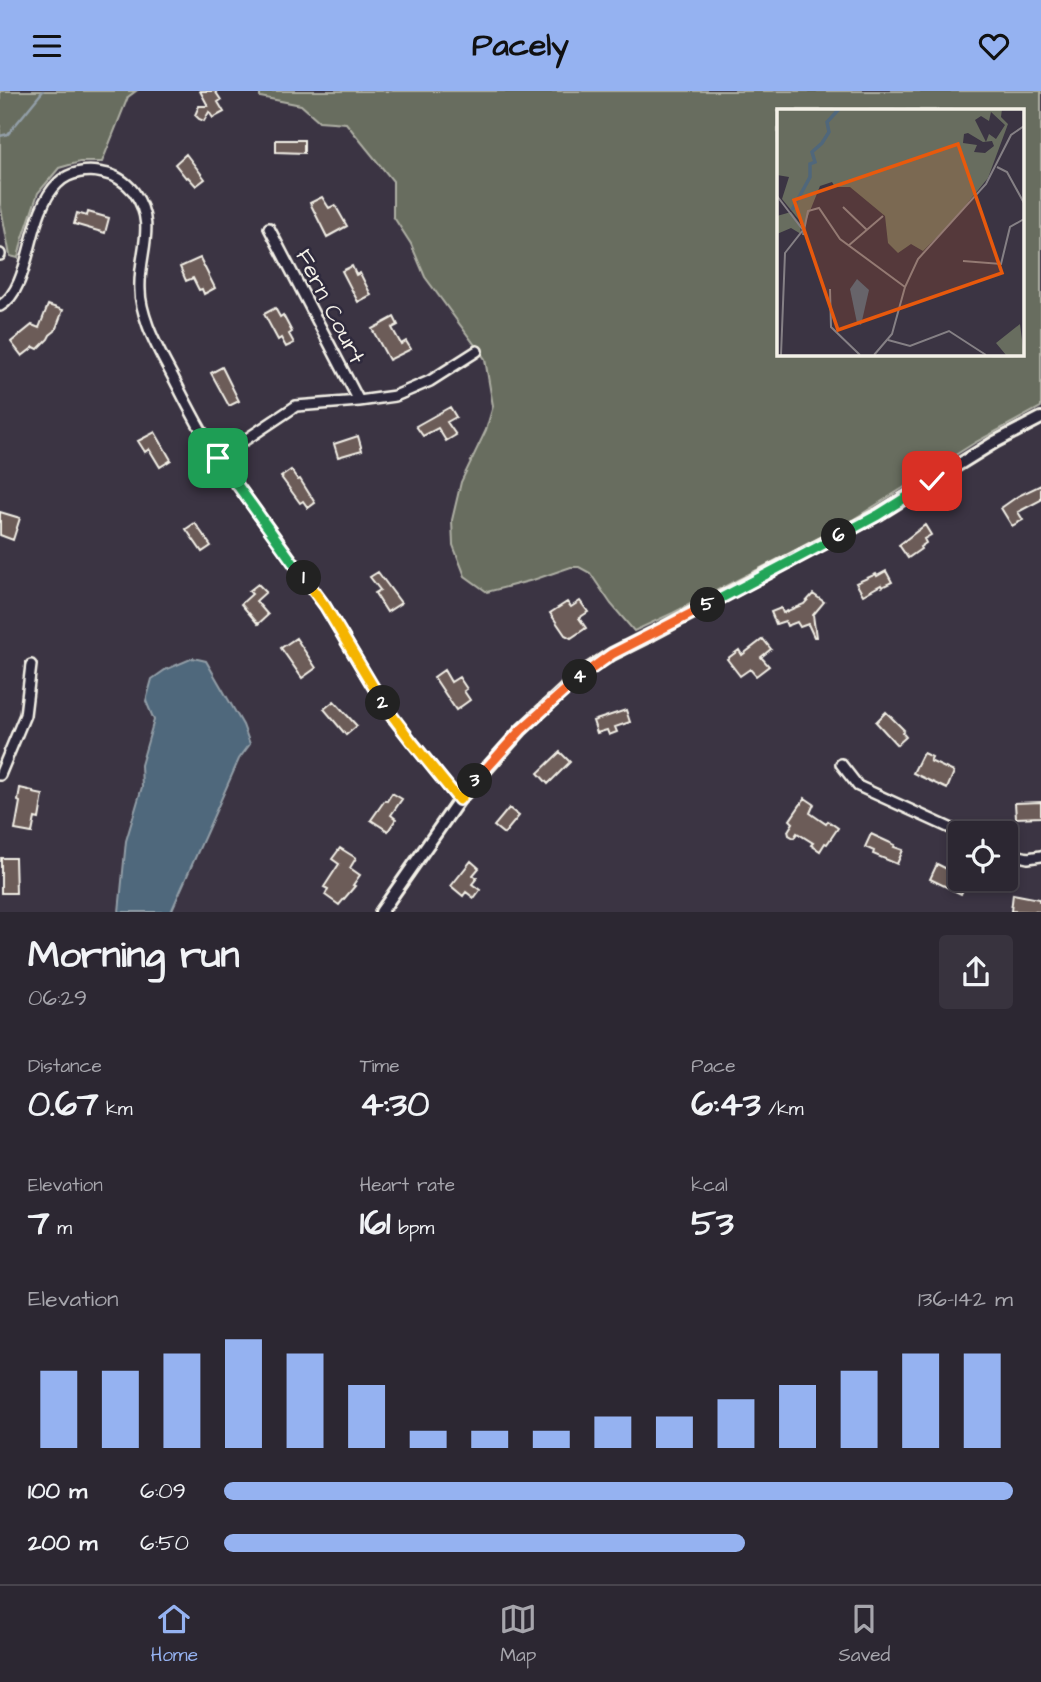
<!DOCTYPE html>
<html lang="en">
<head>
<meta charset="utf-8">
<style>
  body { margin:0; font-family:"Architects Daughter",sans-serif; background:#38333e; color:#f1f3f6; height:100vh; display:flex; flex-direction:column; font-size:26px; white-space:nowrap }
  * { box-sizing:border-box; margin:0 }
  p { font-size:23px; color:#a6a5ac }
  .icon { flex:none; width:38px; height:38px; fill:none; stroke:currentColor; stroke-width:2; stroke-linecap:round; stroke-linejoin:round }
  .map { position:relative; height:821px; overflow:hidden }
  .details { display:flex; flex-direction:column; background:#2c2732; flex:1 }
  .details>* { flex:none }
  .tools { position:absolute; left:948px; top:730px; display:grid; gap:14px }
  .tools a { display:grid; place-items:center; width:70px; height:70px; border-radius:7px; background:#2c2732; box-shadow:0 4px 10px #0003,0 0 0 2px #48444d; font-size:35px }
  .pin { position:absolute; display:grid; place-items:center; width:60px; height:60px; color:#fff; margin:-30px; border-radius:14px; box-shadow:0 4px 10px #0006 }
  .km { position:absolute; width:35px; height:35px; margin:-18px; border-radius:50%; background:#222; color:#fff; font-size:19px; line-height:35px; text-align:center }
  .round { display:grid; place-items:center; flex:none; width:74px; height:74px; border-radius:7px; background:#38333e }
  .summary { display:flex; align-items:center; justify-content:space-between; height:119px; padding:0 28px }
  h1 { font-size:38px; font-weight:700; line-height:52px }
  .stats { display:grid; grid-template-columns:repeat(3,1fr); gap:10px; height:119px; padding:7px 28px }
  .stats div { display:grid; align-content:center }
  .stats b { font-size:35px; font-weight:700 }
  .stats small { font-size:19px; font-weight:400 }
  .stats p { font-size:19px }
  .chart { height:196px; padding:14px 28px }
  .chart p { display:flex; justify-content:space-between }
  .chart svg { width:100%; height:126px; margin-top:7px; stroke:#95b2f1; stroke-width:6 }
  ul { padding:0 28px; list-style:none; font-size:23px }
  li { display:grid; grid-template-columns:112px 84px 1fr; align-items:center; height:52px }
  li i { height:18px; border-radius:9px; background:#95b2f1 }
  header { display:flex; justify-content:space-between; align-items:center; height:91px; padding:0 28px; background:#95b2f1; color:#111; font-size:32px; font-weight:700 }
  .tabs { display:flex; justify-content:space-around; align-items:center; height:98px; border-top:2px solid #48444d; background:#2c2732; font-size:19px; color:#a6a5ac }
  .tabs a { display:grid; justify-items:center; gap:4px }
  .tabs .current { color:#95b2f1 }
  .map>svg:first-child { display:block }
  .green { fill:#686d5f; stroke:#aeafa4; stroke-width:2; fill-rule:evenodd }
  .water { fill:#50677b; stroke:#929ea7; stroke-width:2 }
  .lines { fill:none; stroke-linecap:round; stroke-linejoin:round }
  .stream { stroke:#929ea7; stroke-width:2.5 }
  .building { fill:#6c5b59; stroke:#f4f1e8; stroke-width:2 }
  .minor-casing { stroke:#f4f1e8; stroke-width:14 }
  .tertiary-casing { stroke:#f4f1e8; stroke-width:16 }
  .minor { stroke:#2f2a3d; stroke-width:9 }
  .tertiary { stroke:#2f2a3d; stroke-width:10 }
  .split-1-casing { stroke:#fff; stroke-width:14 }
  .split-2-casing { stroke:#fff; stroke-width:14 }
  .split-3-casing { stroke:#fff; stroke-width:14 }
  .split-4-casing { stroke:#fff; stroke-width:14 }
  .split-5-casing { stroke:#fff; stroke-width:14 }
  .split-6-casing { stroke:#fff; stroke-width:14 }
  .split-7-casing { stroke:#fff; stroke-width:14 }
  .split-1 { stroke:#22a559; stroke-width:9 }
  .split-2 { stroke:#f5b400; stroke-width:9 }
  .split-3 { stroke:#f5b400; stroke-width:9 }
  .split-4 { stroke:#f0652b; stroke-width:9 }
  .split-5 { stroke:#f0652b; stroke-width:9 }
  .split-6 { stroke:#22a559; stroke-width:9 }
  .split-7 { stroke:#22a559; stroke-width:9 }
  .labels { text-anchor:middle; stroke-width:5; stroke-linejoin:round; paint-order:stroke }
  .street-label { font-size:23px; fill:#f4f1e8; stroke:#2f2a3d }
  .inset-river { fill:none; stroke:#50677b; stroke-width:3.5 }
  .inset-road { fill:none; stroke:#858085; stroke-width:2 }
  .view { fill:#e8590c; fill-opacity:0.15; stroke:#e8590c; stroke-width:3.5 }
  .inset-edge { fill:none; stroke:#f4f1e8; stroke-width:3.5 }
</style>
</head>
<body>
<header><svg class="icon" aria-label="menu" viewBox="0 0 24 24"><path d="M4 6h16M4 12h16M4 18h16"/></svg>Pacely<svg class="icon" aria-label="heart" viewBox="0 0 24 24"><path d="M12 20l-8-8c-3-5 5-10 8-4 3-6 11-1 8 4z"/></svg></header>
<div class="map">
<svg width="1041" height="821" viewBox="0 0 1041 821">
  <rect width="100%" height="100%" fill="#3b3443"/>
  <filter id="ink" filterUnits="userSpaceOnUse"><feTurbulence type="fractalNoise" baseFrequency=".0143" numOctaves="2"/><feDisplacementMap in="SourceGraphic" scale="14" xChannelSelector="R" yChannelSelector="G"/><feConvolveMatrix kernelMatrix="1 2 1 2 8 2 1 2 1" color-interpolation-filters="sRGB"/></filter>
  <g filter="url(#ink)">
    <!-- green -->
    <path class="green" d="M0,0h136l-8,6 -26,65h-22l-21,6 -21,25 -16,48 -4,17 -8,-2 -10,-53z
      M260,0h781v316l-65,35 -130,82 -173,89 -39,18 -23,-27 -21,-31 -11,-6h-8l-38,13 -46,12 -22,-16 -12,-31 -1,-25 9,-38 25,-52 7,-24 -8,-47 -60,-82 -14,-33 -18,-28v-35l-47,-58 -27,-2 -18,-16 -41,-8zM778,19h244v243h-244z"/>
    <!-- water -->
    <path class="water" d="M193,567l13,3 37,64 7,19 -11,15 -68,153h-52l7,-71 16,-54 -1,-22 13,-45 -8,-19 6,-22 13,-9z"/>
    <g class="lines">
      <!-- stream -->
      <path class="stream" d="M0,45l8,-2 35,-43"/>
    </g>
    <!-- building -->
    <path class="building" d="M200,0h15l6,9 -3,2 6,10 -11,6 -4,-6 -5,9 -5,-2 -4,-4 4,-9h9z
      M276,49h28v13l-28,-1z
      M186,63l19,25 -9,7 -8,-9 -2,1 -11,-14z
      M322,106l7,11 6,-3 12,21 -20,11 -17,-34z
      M88,121l21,6 -4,15 -31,-9 3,-11 10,3z
      M200,167l15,30 -11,6 -2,-5 -3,1 -6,-12 -7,3 -6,-14z
      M352,175l4,9 4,-2 11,22 -13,7 -16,-31z
      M48,214l15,5 -8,21 -5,4 -2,4 -10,10 -4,-2 -12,9 -11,-14 21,-17 7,3z
      M275,217l5,9 3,-2 9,17 -3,2 5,9 -8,4 -5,-9 -3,2 -14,-26z
      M394,226l4,8 -6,3 9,16 5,-3 5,8 -22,11 -17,-31z
      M222,276l17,34 -10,5 -18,-33z
      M450,316l6,10 -9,5 9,13 -10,6 -8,-13 -15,8 -7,-10z
      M155,341l16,28 -11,7 -11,-18 -4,3 -7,-11z
      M358,345l4,14 -24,7 -4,-13z
      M291,379l7,10 2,-1 15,24 -7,5 -5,-7 -3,2 -19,-26z
      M1041,394v15l-23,12 5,8 -11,6 -11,-18 17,-12z
      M0,421l20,6 -7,22 -13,-5z
      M195,432l16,23 -9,6 -16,-23z
      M925,434l6,10 -7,4 2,4 -6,4 1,2 -13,9 -9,-13z
      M886,480l6,11 -10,5 -1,-2 -18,10 -7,-12 20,-9 1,2z
      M378,481l23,31 -14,9 -12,-19 5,-3 -10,-13z
      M258,493l8,8 -10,9 12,14 -10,9 -17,-20 11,-10 -3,-3z
      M813,503l11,8 -11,13 3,22h-2l-6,-13 -8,3 -3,-5 -10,4 -2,-5 -9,3 -5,-12 10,-4 2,5 21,-9z
      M580,510l8,11 -9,6 7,10 -15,10 -6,-3 -15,-22 17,-11 4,5z
      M296,547l20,30 -14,10 -21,-30z
      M763,548l8,10 -10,8 8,9 -13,10 -6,-7 -10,7 -13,-17 12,-9 3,5z
      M444,579l7,12 8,-5 8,12 -3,2 6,9 -14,10 -22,-33z
      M334,610l23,25 -11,9 -22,-26z
      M626,619l4,12 -15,5 2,5 -8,3 -2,-5 -10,3 -4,-12z
      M886,621l18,18 -2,2 4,5 -9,8 -21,-23z
      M560,661l10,10 -22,22 -10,-11z
      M923,662l9,4 -2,4 24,11 -7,17 -34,-16z
      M20,697l13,3v2l10,2 -4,24 -4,-1 -3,15 -17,-3 5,-28 -2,-1z
      M392,702l10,6 -11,16 5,4 -8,12 -17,-11 14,-20 2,1z
      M805,707l9,6 -4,9 16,11 2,-3 10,7 -11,16 -2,-1 -5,8 -9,-6 2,-2 -16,-10 -3,5 -5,-3 -1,-4 5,-8 -3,-3z
      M1041,711v15l-25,1 -1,-15z
      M509,717l10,8 -15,18 -10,-8z
      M871,743l24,11 -1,2 9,3 -6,14 -24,-10 1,-3 -9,-4z
      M340,757l16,10 -6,10 10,7 -7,10 2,1 -16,19 -14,-10 3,-6 -4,-2 15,-23 -7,-5z
      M1,767h14l1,35h-15z
      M471,770l8,7 -6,7 4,3 -5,6 8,6 -6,8 -8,-6 -3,4 -12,-10z
      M937,773l22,11 -1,2 3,2 6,2 -6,13 -31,-15z
      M1013,803l26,5v2h2v11l-30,-1z"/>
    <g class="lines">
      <defs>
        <path id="minor" d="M269,137l90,173
          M0,163v1
          M0,215c33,-19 26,-93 58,-123 11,-11 30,-14 45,-10 12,2 23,9 31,19 24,34 4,61 6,98 0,12 4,25 8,36 7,19 17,36 26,53 14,27 27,54 44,79l107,148 63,106 71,88
          M218,367l78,-52 63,-5 36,-5 35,-15 47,-30
          M841,673l17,22 103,47
          M0,684l25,-60 6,-50
          M1006,762l22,5 13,-2"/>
        <path id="tertiary" d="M381,821l78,-112 62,-70 44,-41 24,-20 23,-15 40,-20 227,-120 116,-72 46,-24"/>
      </defs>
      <!-- minor casing -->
      <use href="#minor" class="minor-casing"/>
      <!-- tertiary casing -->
      <use href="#tertiary" class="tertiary-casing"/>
      <!-- minor -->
      <use href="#minor" class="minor"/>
      <!-- tertiary -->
      <use href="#tertiary" class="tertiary"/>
    </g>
  </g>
  <g class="lines" filter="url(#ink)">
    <defs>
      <path id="split-1" d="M218,367l86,120"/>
      <path id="split-2" d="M304,487l21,28 58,97"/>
      <path id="split-3" d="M383,612l28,38 48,59 16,-19"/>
      <path id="split-4" d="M475,690l46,-51 59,-53"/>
      <path id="split-5" d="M580,586l32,-23 96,-49"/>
      <path id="split-6" d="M708,514l131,-69"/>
      <path id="split-7" d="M839,445l39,-21 54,-34"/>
    </defs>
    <!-- split-1 casing -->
    <use href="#split-1" class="split-1-casing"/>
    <!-- split-2 casing -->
    <use href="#split-2" class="split-2-casing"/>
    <!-- split-3 casing -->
    <use href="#split-3" class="split-3-casing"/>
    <!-- split-4 casing -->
    <use href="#split-4" class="split-4-casing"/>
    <!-- split-5 casing -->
    <use href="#split-5" class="split-5-casing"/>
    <!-- split-6 casing -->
    <use href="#split-6" class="split-6-casing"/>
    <!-- split-7 casing -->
    <use href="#split-7" class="split-7-casing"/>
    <!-- split-1 -->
    <use href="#split-1" class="split-1"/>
    <!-- split-2 -->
    <use href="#split-2" class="split-2"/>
    <!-- split-3 -->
    <use href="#split-3" class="split-3"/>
    <!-- split-4 -->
    <use href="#split-4" class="split-4"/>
    <!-- split-5 -->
    <use href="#split-5" class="split-5"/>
    <!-- split-6 -->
    <use href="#split-6" class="split-6"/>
    <!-- split-7 -->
    <use href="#split-7" class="split-7"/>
  </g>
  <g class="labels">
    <!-- street labels -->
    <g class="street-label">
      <text transform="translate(331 215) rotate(63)" y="8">Fern Court</text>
    </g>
  </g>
  <!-- overview -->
  <g transform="translate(777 18)">
    <rect width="247" height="247" fill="#3b3443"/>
    <path d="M0,0h225l-1,8 7,7 -20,54 -37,45 -28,28 -12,-7 -13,9 -10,-10 -3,-27 -35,-29h-15l-3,-5 -12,4 -16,40 -22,-27 7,-22 -12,-2zM214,3l14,13 -9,14 -7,-5 -3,8 -11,-22 6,-4 8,5zM191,24l15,9 9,-1 2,5 -9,7 -11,-1 3,-7 -14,-2 1,-9zM14,103l9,12 1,10 -10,-6 -14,6v-18zM243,215l4,31h-18l-10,-12z" fill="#686d5f" fill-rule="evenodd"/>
    <path d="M80,170l12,11 -8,35 -4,-2 -7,-34z" fill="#50677b"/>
    <path class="inset-river" d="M15,101l18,-33v-13l5,-2 -3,-10 10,-9 7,-11 -2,-10 12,-13"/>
    <path class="inset-road" d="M220,58l10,5 17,31M0,87l26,34 -18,23 -4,102M66,98l24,23M26,126l5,-24 11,-3 21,31 65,48M71,137l35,-30M186,152l38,3 9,-37 14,-8M53,180l1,38 29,28M111,231l22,6 39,-15 37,24M97,246l18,-21 13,-47 13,-28 68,-75 25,-49 13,-9"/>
    <path class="view" d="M181,35l44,129 -164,57 -44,-130z"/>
    <rect width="247" height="247" class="inset-edge"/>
  </g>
</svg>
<div class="tools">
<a><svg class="icon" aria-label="locate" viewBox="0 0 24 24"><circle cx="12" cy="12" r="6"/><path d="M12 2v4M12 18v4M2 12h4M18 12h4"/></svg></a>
</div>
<div class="pin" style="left:218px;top:367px;background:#1e9e55"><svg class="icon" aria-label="arrive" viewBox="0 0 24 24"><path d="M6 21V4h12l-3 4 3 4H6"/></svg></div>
<div class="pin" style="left:932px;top:390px;background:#d93025"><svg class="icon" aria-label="check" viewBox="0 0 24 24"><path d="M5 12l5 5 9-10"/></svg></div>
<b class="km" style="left:304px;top:487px">1</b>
<b class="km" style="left:383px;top:612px">2</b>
<b class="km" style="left:475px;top:690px">3</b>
<b class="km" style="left:580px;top:586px">4</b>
<b class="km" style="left:708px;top:514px">5</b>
<b class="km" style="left:839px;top:445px">6</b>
</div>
<section class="details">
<div class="summary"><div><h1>Morning run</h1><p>06:29</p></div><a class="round"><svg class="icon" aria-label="share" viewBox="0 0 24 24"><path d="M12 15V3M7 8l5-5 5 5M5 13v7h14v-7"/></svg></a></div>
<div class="stats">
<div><p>Distance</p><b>0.67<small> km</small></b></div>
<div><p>Time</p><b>4:30</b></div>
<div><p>Pace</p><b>6:43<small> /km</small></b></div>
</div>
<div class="stats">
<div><p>Elevation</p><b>7<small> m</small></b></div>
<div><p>Heart rate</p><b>161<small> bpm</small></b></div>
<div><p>kcal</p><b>53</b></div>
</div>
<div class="chart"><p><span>Elevation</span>136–142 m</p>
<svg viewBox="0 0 160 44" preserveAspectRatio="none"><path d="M5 44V17M15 44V17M25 44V11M35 44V6M45 44V11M55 44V22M65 44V38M75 44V38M85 44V38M95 44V33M105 44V33M115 44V27M125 44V22M135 44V17M145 44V11M155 44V11"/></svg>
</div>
<ul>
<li><b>100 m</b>6:09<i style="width:100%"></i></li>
<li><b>200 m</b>6:50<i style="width:66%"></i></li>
</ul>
</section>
<nav class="tabs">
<a class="current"><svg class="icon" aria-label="home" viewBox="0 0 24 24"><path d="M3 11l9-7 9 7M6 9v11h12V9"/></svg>Home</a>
<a><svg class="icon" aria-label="map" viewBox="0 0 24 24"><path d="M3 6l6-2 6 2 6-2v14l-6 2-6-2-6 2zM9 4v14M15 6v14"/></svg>Map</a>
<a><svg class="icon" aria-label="saved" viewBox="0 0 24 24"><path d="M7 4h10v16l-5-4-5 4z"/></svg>Saved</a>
</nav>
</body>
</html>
